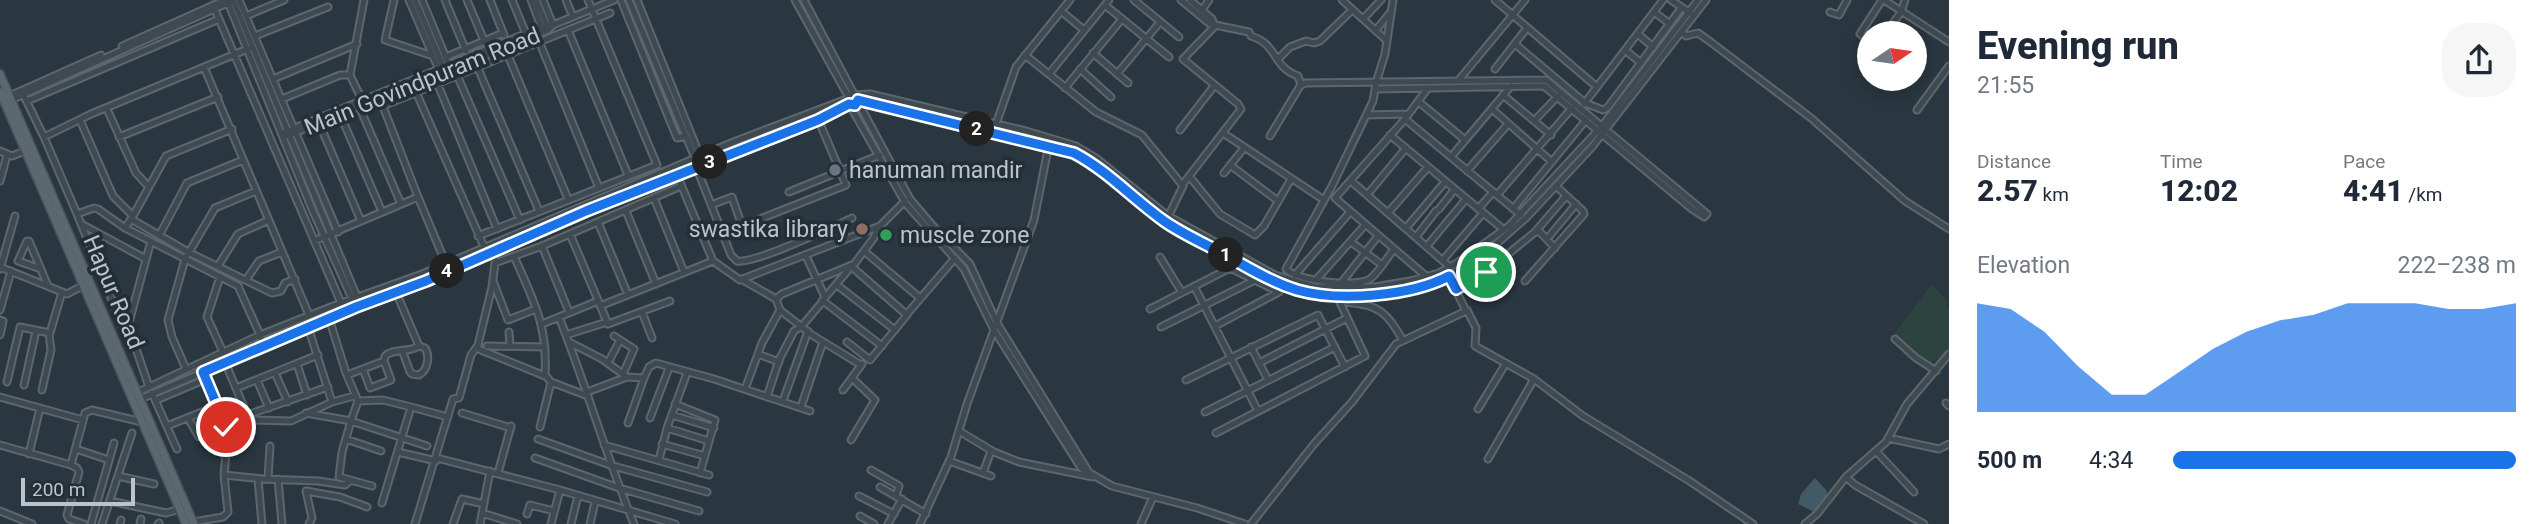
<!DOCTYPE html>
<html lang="en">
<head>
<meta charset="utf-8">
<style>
  body { margin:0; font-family:Roboto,sans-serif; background:#f6f6f7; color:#1f2937; height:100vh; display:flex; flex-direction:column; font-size:26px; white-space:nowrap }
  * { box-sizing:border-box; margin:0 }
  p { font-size:23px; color:#747a83 }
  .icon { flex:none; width:38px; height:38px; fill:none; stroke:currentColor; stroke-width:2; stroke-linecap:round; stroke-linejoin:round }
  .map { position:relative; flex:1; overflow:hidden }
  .panel { display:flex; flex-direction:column; background:#fff; width:595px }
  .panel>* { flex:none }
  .needle { width:46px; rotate:77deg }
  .buttons { position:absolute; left:1857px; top:21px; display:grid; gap:14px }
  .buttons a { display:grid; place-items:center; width:70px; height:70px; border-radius:50%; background:#fff; box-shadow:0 4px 18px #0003; font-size:35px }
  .scale { position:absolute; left:21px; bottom:18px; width:114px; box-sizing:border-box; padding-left:7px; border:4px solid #bbc4ca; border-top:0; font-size:19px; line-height:24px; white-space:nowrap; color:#bbc4ca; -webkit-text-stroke:5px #232e35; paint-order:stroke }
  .pin { position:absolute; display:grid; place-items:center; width:60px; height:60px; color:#fff; margin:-30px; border:4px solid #fff; border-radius:50%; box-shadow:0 2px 7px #0007 }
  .km { position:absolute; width:35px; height:35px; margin:-18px; border-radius:50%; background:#222; color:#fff; font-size:19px; line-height:35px; text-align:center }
  .round { display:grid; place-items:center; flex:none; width:74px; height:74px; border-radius:28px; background:#f6f6f7 }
  .overview { display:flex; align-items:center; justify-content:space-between; height:119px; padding:0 28px }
  h1 { font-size:38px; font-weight:800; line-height:52px }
  .stats { display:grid; grid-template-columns:repeat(3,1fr); gap:10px; height:119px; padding:7px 28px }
  .stats div { display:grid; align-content:center }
  .stats b { font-size:30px; font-weight:800 }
  .stats small { font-size:19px; font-weight:400 }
  .stats p { font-size:19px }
  .chart { height:196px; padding:14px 28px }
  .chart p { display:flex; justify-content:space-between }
  .chart svg { width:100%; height:126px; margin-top:7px; fill:#1a73e8; opacity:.7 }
  ul { padding:0 28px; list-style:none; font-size:23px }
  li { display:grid; grid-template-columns:112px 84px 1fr; align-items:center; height:52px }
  li i { height:18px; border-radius:9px; background:#1a73e8 }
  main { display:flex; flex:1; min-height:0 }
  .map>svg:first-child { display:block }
  .green { fill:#2d4340 }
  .water { fill:#425966 }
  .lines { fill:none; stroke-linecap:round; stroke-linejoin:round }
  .minor-casing { stroke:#5c676d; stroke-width:9 }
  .major-casing { stroke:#485259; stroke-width:10 }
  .minor { stroke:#3e4950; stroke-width:5 }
  .major { stroke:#5c686f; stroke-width:7 }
  .route-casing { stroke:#fff; stroke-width:14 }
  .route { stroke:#1a73e8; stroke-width:9 }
  .worship-dot { fill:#6b7280; stroke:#232e35; stroke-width:2.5 }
  .education-dot { fill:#8d6e63; stroke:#232e35; stroke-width:2.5 }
  .leisure-dot { fill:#2e9e5b; stroke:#232e35; stroke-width:2.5 }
  .labels { text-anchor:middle; stroke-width:7; stroke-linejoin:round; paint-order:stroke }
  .street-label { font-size:23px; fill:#bbc4ca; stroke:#232e35 }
  .poi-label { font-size:23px; fill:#bbc4ca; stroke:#232e35; text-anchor:start }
</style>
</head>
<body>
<main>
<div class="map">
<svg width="1949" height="524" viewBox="0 0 1949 524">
  <rect width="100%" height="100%" fill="#2a3740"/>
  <!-- green -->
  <path class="green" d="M1932,284l14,16 3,10v39l-11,13 -5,-2 -3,7 -26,-19 -9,-15z"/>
  <!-- water -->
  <path class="water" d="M1815,478l12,13 -1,8 -10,14 -18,-9 3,-10z"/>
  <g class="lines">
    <defs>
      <path id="minor" d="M227,0l85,209 41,92
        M233,0l124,297
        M239,0l99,232
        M394,0l-9,40 48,16
        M409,0l30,70
        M415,0l29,68
        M422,0l27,65
        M445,0l21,51
        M467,0l18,43
        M490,0l14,35
        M512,0l14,34
        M531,0l11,29
        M536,0l11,26
        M543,0l10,25
        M566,0l7,17
        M621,0l56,138 9,-2
        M629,0l66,158
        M637,0l63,156
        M795,0l53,96
        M804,0l50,94
        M1134,0l45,37
        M1181,0l29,24 39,8 2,4c28,9 20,30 47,40l3,9
        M1190,0l22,19 3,7
        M1342,0l44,40
        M1393,0l-8,54 -9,29 -3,18 -41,85 -46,83c10,12 70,19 84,10 9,-7 17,-21 24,-30
        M1495,0l102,87
        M1671,0l21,14
        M1884,0l65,42
        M213,5l128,298
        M1105,5l64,52
        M1202,10l7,-10
        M1061,11l23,19
        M1654,12l16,12
        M1830,12l9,3 8,-15
        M246,16l38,-16
        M1363,19l18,-19
        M568,30l60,145
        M1376,30l13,-16
        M1681,32l5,4 12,-3 10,7 103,78 94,83 44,28
        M1886,33l15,-21 4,-12
        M1638,34l15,13
        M255,36l73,-29
        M539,41l60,147
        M1869,41l-9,-7 22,-34
        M1515,44l70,59 18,7 5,-3 74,-100
        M122,46l103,-46
        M1625,50l16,13
        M507,53l61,146
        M1093,53l35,30
        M1025,55l71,57 46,23 41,51 -16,33
        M446,57l57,-24
        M474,59l65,152
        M1278,59l12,-12 16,-6 8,2 6,-2 32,-31
        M204,67l105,248
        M1080,69l31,28
        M1495,69l32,-41
        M1049,74l60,-74
        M1117,74l43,-52
        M457,75l63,145
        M273,79l84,-35
        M436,80l61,149
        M1458,81l67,-81
        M1065,88l57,-69
        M1375,89l169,-3 148,123 12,8 3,-3
        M416,92l69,157
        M856,95l14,-1 156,37 50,15 20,12 72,58 107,59 40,12h60l35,-6 29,-8 18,-10 52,-37 93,-100 96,-126
        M1503,95l48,40
        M7,97l94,-42
        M25,98l19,39 33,77 17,-6 4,1 27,19 8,-12
        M282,99l58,-24h10
        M362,100l-12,-25 14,-75
        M858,100l216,53 15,8 76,60 91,51 34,15 26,7 23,1 34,-1 43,-6 33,-12 46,-31 32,-28 65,-70 114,-147
        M9,101l221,-99
        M27,101l192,-82
        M858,102l52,97 23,27 37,38 27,59 93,151
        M1419,102l46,38
        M1584,104l79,-104
        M851,105l7,-3 -3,-8 -6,1 -1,7 58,102 58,65 30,61 87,138 31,18 85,22 48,16
        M359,106l42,98
        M107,109l29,64 12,13
        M1492,109l60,53
        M1917,110l32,-44
        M340,114l42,98
        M1366,115l42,-1
        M1405,119l116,96
        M80,120l33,76 20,20 33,-60 66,-27
        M1534,121l24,-25
        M319,123l42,98
        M995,127l21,-60 54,-67
        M1180,130l34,-44
        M285,132l257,-105 10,-2
        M1223,133l101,67
        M1390,135l114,95
        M1270,136l30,-50 5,-3 241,-3 161,134
        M44,137l47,-23 159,-66
        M119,137l99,-40
        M284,137l264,-107 5,-5 61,-25
        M0,151l12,5 13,-5
        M1451,157l60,-71
        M693,159l38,96 6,6c18,3 93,-33 115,-43
        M1230,165l48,36
        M1467,171l41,-47
        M1224,173l20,-25
        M677,175l36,86 27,19 140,-54 25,-25
        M1189,176l31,38 35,21 9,-9 27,-47
        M0,181l7,-26
        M1351,181l99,86
        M1183,184l58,-75 -3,-5 -55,-45 32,-33
        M789,192l91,-37
        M1367,195l39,-47
        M1497,195l75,-87
        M418,197l28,67
        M654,198l30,74
        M711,205l21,-8 10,29 104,-41 -28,-66
        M1439,209l15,-19
        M1478,209l15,-17
        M1513,209l73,-89
        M626,211l30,73
        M1388,213l40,-46
        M77,214l46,113 9,10 17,50
        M131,219l57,33 84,41 9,-2 4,-8 10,-4
        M598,222l30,73
        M81,224l65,35
        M125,228l113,58 27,60
        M1406,228l39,-46
        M1535,232l31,-36
        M570,234l38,90 62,-23
        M159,236l28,-53 56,-23
        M478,236l179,-71 -69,-165
        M1416,237l20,-26
        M1547,239l29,-35
        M314,241l104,-44 -34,-88 1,-4 225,-92
        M1351,242l31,23
        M1427,246l39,-47
        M864,251l56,47
        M514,256c19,44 34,69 31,119l6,7 -11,45
        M806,256l19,41
        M1160,257l21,34
        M1443,260l40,-47
        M495,263l47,-17
        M852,265l-70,29 -6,5 4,11 32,25 49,30
        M218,266l20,-32 31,-14
        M0,267l67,27 17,-9
        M0,269l15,-53
        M41,269l-23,-8 9,-20h2l19,45
        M1295,275l55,-63
        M220,277l-13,40 16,35
        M1427,277l-92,-79 70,-79 23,-31
        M246,280l13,-19 23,-9
        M743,280l33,19
        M1316,280l49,-55
        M493,281l15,39 28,-11
        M1525,281l59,-67 -1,-3 -27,-25
        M1342,282l36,-46
        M837,285l58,45
        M1194,286l64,125
        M1456,289l35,-21 44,-36h5l15,16
        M1338,299c8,5 14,3 22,5 23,3 32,17 42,35
        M822,301l28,-33
        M600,306l113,-45
        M1150,309l80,-41 49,24 -64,34
        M0,310l11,-39
        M1467,310l9,18 -1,18 59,33 49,37 105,64 65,44
        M569,312l-27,-66 139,-60
        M642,312l10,26
        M907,314l48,-56
        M559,317c27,68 47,139 75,207
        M329,318l17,55 12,28 25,-1 28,7 -29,96
        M0,320l3,1 -3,14
        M542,324l56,-23
        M1161,327l94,-47
        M127,330l24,-89
        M509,332l1,14
        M566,335l41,-13
        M614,336l20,13 -11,25
        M1895,339l21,19 20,13
        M569,342l33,17 25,18 17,1 5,-11 7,-4 58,16 96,32
        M847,342l23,18 37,-45 -55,-48 21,-28 7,-13
        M487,346l58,1
        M1251,347l17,33
        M476,348l69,28
        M402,350l8,22 2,2 7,1c9,-5 11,-19 6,-27l-6,-2
        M758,354l21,8
        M384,361l1,-5c9,-8 24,-3 34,-10l-23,-54
        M225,362l23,55
        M608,363l12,-23
        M1259,363l88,-45
        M297,364l10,31
        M186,369l-14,-32 -4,-17 17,-61 30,-51 41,-17
        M275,373l13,29
        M347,375l37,-14 7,19 -21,8 -7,-19
        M257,380l12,28
        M1186,380l132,-65 27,52
        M7,382l13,-55 30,6 12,-41
        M551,382l37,14
        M24,385l12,-54
        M236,388l82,-33
        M745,389l17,-46 18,-33
        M42,390l9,-40 -2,-16
        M843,390l19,-26
        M587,392l40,-15
        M136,393l124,-58 81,-32 81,-29 314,-133 111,-42
        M152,393l25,56
        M0,397l83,23
        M767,397l12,-37 15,-29 8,-5 21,-25 59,45
        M784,398l24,-67
        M138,400l218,-93 70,-26 160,-71 232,-91 31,-15
        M156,400l50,-21
        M358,401l-7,20 76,25
        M332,402l22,-6
        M1946,403l3,3
        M675,404l40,16 -15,53
        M411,407l37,10
        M801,407l22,-65
        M1478,409l28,-46
        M1205,412l130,-65
        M306,413l45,8 -9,31 -3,25 33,9
        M462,413l49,15
        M247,415l81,-28
        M672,415l42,13
        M188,418l11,19 27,-10
        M650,418l19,-50
        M628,423l16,-45
        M167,426l50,-20
        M667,428l42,13
        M228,431l26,-11 37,1 41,-19 -24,-75
        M959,431l35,21 25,10 74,15
        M1216,433l149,-77 -26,-56
        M1888,438l51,11 10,-5
        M346,439l35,12
        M538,439l72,26 97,27
        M851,440l24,-40 -23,-22
        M662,444l43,12
        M0,445l71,20
        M604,445l105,30
        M76,449l33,11
        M1876,451l38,41
        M398,452l38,9
        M29,454l11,-46
        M437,458l123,32 115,34
        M535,458l84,30 80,23
        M1488,459l46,-80
        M659,460l8,-32 20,-55
        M949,461l42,15
        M871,470l28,16 -3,10
        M498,473l13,-47
        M983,473l8,-22
        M224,475l39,4 55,2 27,4 6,-5
        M118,476l36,8
        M1846,477l9,8 69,39
        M258,479l4,45
        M268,479l2,-33
        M278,479l4,45
        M880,487l46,27
        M859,496l35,18
        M110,501l56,12 14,-4
        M0,511l32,13
        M482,513l35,11
        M527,514l3,-9 24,6
        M860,516l14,8
        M193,522l30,-5 5,-5 -4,-37 4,-44 -25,-59
        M84,524l-15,-5 -2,-4 12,-43 -2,-4 -6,-3 14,-52 7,-3 50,12
        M91,524l23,-81
        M102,524l30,-91
        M120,524l1,-4
        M140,524l1,-5
        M158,524l1,-1
        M309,524l3,-6 -6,-27 34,6 27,10
        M415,524l38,-125 6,-1 12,-43 7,-10 14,-58 3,-24 -1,-12
        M453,524l9,-25 22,5
        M480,524l10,-53
        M551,524l9,-34
        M571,524l7,-28
        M590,524l5,-22
        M888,524l14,-25
        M920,524l31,-67 16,-53 67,-184 15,-76
        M1141,524l12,-27
        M1251,524l63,-80 38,-42 44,-58 70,-33 -18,-37
        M1805,524l12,-10 29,-37 40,-35 21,-38 42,-50"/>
      <path id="major" d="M0,74l194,450
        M0,92l186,432"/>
    </defs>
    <!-- minor casing -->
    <use href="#minor" class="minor-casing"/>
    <!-- major casing -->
    <use href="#major" class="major-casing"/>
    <!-- minor -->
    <use href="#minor" class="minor"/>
    <!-- major -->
    <use href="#major" class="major"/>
  </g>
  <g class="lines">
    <defs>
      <path id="route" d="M226,427l-23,-55 153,-65 70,-26 160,-70 232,-91 31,-16 6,1 3,-5 216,53c34,18 59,46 90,68 17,12 37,21 56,31 25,14 49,29 77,38 42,12 114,6 152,-14l7,13 30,-17"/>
    </defs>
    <!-- route casing -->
    <use href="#route" class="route-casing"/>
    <!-- route -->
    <use href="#route" class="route"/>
  </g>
  <!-- markers -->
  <circle class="worship-dot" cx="835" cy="170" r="7"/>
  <circle class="education-dot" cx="862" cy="229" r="7"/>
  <circle class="leisure-dot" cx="886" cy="235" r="7"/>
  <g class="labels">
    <!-- street labels -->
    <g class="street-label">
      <text transform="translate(422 81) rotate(-22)" y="8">Main Govindpuram Road</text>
      <text transform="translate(114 292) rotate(67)" y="8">Hapur Road</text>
    </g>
    <!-- poi labels -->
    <g class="poi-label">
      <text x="849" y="178">hanuman mandir</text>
      <text x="848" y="237" text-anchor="end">swastika library</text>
      <text x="900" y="243">muscle zone</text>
    </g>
  </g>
</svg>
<div class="buttons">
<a><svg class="needle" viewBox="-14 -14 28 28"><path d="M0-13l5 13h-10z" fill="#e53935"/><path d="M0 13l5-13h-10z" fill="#747a83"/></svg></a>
</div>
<div class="scale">200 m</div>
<div class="pin" style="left:1486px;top:272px;background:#1e9e55"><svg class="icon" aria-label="arrive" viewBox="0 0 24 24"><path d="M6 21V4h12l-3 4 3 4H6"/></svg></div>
<div class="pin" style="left:226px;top:427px;background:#d93025"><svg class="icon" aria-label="check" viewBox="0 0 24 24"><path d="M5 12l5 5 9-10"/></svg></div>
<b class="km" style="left:1226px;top:255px">1</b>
<b class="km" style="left:977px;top:129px">2</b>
<b class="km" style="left:710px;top:162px">3</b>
<b class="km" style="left:447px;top:271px">4</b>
</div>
<section class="panel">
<div class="overview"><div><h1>Evening run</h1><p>21:55</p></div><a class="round"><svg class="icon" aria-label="share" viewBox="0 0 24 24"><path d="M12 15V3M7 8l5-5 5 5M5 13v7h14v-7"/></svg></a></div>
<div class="stats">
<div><p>Distance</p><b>2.57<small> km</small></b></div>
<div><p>Time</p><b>12:02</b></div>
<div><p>Pace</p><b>4:41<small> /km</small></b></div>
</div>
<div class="chart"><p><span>Elevation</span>222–238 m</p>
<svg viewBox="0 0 160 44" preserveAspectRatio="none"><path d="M0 44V6L10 8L20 16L30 28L40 38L50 38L60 30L70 22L80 16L90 12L100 10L110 6L120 6L130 6L140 8L150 8L160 6V44z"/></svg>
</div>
<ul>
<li><b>500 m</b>4:34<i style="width:100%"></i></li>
</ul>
</section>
</main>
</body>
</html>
